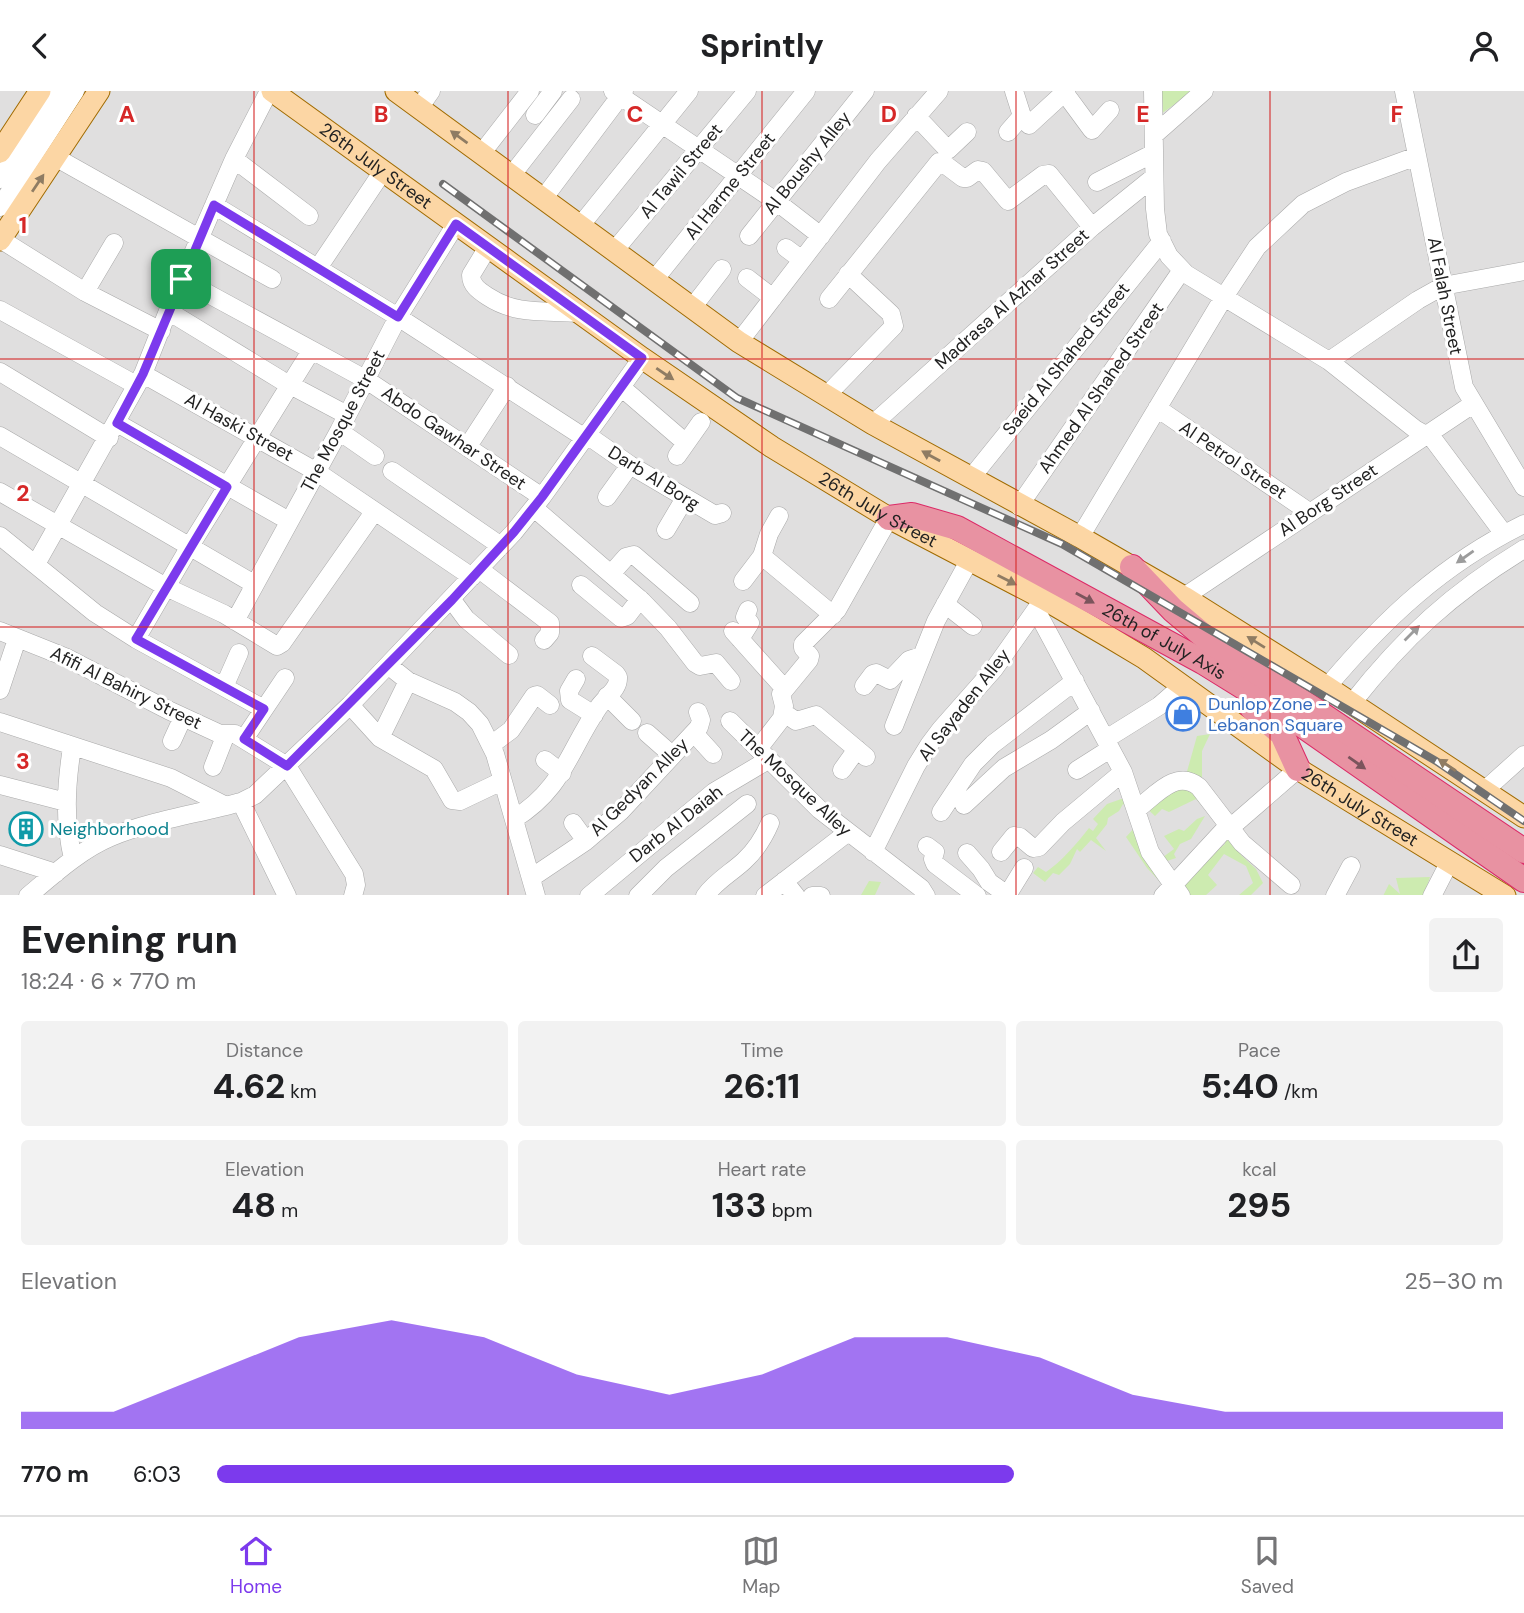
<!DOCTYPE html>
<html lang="en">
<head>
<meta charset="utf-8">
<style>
  body { margin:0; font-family:"DM Sans",sans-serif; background:#f2f2f2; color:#202124; height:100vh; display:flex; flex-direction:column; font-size:26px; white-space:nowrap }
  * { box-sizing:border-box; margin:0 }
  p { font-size:23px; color:#757577 }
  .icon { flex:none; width:38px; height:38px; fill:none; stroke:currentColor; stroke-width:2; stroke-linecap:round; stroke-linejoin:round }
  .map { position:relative; height:804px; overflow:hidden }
  .drawer { display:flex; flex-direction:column; background:#fff; flex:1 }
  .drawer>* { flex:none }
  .pin { position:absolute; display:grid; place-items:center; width:60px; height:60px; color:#fff; margin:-30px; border-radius:14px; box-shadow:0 4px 10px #0006 }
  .round { display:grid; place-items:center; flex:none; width:74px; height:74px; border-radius:7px; background:#f2f2f2 }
  .head { display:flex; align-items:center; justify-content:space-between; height:119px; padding:0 21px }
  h1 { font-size:38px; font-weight:700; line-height:52px }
  .figures { display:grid; grid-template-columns:repeat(3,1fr); gap:10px; height:119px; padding:7px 21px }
  .figures div { display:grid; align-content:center; border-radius:7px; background:#f2f2f2; text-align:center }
  .figures b { font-size:35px; font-weight:700 }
  .figures small { font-size:19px; font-weight:400 }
  .figures p { font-size:19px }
  .chart { height:196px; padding:14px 21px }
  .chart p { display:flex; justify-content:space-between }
  .chart svg { width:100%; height:126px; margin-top:7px; fill:#7c3aed; opacity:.7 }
  ul { padding:0 21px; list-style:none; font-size:23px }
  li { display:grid; grid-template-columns:112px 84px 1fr; align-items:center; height:52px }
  li i { height:18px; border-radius:9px; background:#7c3aed }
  header { display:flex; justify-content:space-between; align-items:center; height:91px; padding:0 21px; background:#fff; font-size:32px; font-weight:700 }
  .menu { display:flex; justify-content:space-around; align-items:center; height:98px; border-top:2px solid #e0e0e0; background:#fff; font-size:19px; color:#757577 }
  .menu a { display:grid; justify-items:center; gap:4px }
  .menu .selected { color:#7c3aed }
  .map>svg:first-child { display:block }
  .residential { fill:#e0dfdf }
  .grass { fill:#cdebb0 }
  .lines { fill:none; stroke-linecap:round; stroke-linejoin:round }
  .minor-casing { stroke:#a9a9a9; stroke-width:19 }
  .major-casing { stroke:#a06b00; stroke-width:23 }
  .highway-casing { stroke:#dc2a67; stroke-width:26 }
  .minor { stroke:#fff; stroke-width:18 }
  .major { stroke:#fcd6a4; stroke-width:21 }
  .highway { stroke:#e892a2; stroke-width:24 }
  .rail-casing { stroke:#707070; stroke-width:8 }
  .rail { stroke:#fff; stroke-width:5; stroke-dasharray:16; stroke-linecap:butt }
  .oneway { fill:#8f7c63 }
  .oneway2 { fill:#9c9c9c }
  .oneway3 { fill:#7b545c }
  .route-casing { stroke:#fff; stroke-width:14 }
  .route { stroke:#7c3aed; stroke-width:9 }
  .grid { fill:none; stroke:#d62828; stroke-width:2; stroke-opacity:0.55 }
  .labels { text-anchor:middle; stroke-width:6; stroke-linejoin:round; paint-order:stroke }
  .street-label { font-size:18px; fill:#222; stroke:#fff }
  .shop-label { font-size:18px; fill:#366cbe; stroke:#fff; text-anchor:start }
  .culture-label { font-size:18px; fill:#0d838f; stroke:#fff; text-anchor:start }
  .grid-label { font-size:23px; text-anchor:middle; font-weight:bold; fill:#d62828; stroke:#fff; stroke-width:6; stroke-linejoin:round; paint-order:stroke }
</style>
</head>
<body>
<header><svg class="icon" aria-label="back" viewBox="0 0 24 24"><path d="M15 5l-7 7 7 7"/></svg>Sprintly<svg class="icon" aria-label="person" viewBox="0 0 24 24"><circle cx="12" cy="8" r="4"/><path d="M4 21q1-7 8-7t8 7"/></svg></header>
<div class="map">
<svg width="1524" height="805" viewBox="0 0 1524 805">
  <rect width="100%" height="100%" fill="#f2efe9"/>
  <!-- residential -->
  <path class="residential" d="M0,0h1524v804h-1524z"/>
  <!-- grass -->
  <path class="grass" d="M1161,0h32l-32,23z
    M1210,643l-8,17v34l-16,-10 11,-39z
    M1185,690l59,69 -3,5 15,14 7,14 -12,12h-12l14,-12 -7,-17 -22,-12 -16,21 9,10 -11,10h-16l-12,-15 47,-36 -1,-14 -28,-31 -27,13 -7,-3 -7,7 -12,-11z
    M1124,707l40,88 -17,-18 -21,-31 10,-11 -8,-17 -5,-5 -4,7 -11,7 -1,6 -11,14 10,13 -15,-11 -11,12 -3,-3 -7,15 -11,11 -6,-2 -8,9 -12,-9 5,-6 8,5c15,-10 32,-30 43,-44l4,3 5,-7 -5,-5 14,-15z
    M1205,725l-14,23 -11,5 -6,10 2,4 -15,5 -2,-3 15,-11 -10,-13 15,-7 5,2 13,-12z
    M1430,786l-6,18 -41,1 6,-12 11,10 -4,-16z
    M869,790l12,1 -6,13h-14z"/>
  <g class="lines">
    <defs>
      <path id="minor" d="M613,0l164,111 44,34
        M1153,0l2,118 3,25 11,22 17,18 143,87 86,68 18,10 71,95
        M1404,0l60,296 60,100
        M1064,1l28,38 18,-20
        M419,17l12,-17
        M535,24l18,-24
        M916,25l32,34 19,-18
        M1029,34l37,-34
        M1008,41l14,-16 -8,-25
        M1154,44l50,-44
        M481,63l49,-63
        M55,66l217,122
        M234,68l75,57
        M511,85l60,-77
        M0,88l59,-88
        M1097,91l57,-29
        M543,108l81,-108
        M214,114l184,112 187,121
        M0,116l75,-116
        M580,135l109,-135
        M749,145l116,-145
        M0,148l85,53 76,39
        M488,156l-17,28c0,10 7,15 16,21 30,20 59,14 92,17
        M786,157l16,12
        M614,160l133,-160
        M318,177l65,-97
        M747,187l26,20
        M181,188l184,100 177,118
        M654,189l152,-189
        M85,201l29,-49
        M829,208l110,-137 4,1 20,15h4l11,-8 5,1 25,30 35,-26 6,-1 43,53
        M692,217l30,-39
        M0,219l136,75
        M168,220l113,69 66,35
        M739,251l139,-181 61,-70
        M1329,270l89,-61 25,-14 81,-15
        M0,281l109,66
        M143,283l174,98 155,105
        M621,296l65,56
        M826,305l68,-70 -3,-12 -43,-40
        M1157,317l152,104
        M117,332l172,98
        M873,333l219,-197 62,-50
        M339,340l36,25
        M587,344l43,30 85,50 7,-2
        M0,345l254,148
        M468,355l39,-60
        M677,365l24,-34
        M392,380l109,75
        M971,387l191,-237
        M0,401l166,95 58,27 53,32 5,-3 92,-131
        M607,406l23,-32
        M1019,415l163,-236
        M534,417l108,93 26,27 27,35 5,3 16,-3 15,18
        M666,439l19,-32
        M0,445l95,77 41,26 128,70
        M1080,446l144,-240 33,-50 46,-43 43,-22 71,-26
        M762,465l71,59
        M36,473l107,-190 25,-63 66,-152 35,-68
        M479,478l71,54v10l-6,7
        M611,483l15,-17 8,-2 56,48
        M743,490l19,-25 7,-22 10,-18
        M581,494l40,33 6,-2 13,-17
        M1184,506l289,-193
        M452,509l14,19 43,36
        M945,513l28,22
        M1036,519l87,162 27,80 31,44
        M235,530l104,-190 59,-114 58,-93
        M0,540l65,26 103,53 52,24h15l52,32 67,108 2,11 -3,11
        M733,540l51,57
        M136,548l54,-93 121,-195
        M740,548l10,-16 -5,-6 3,-7
        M388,574l20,16 47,21 14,10 11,12 15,30 41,142
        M576,588l-7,12 1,9 24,15
        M864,595l9,-12 3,-1 14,7 19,-20 12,-4
        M224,596l15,-34
        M1327,596c58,-69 116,-123 197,-163
        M0,599l17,-51
        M607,605l25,25
        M1352,612c52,-66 100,-110 172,-154
        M350,614l30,33 54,31 18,31 8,1 42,-20
        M784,622l12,8 20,-6 50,42
        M730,630l90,89 101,78 5,8
        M0,631l171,56 55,28
        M894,635l42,-105 33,-60
        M647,642l25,22
        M694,642l19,21
        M380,647l28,-57
        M244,648l41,-61
        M1106,648l53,-33 23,-20
        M172,650l11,-24
        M491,654l20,-15 23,-34 3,-1 13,10
        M72,656c-6,39 -8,73 1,112
        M758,658l24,-31 2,-12 -3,-12 28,-34 1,-4 -7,-8v-4l34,-34 52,-92
        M545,669l17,13
        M213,676l13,-33
        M842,679l15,-21
        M1077,679l33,-21
        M0,694l66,17
        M1485,699l39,-35
        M241,711l46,94
        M964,714l40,-37 47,-28 40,-29
        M1136,719c19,-14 40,-42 63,-23l43,56 49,42
        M941,721l32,-48 20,-20 82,-63
        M514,728c49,-30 54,-67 84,-111 7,-11 21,-18 20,-31l-2,-3 -24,-18
        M573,732l13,18
        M927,755l8,6 -2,7 2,5 42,32
        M873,761l43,-86 13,-21 12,-16 53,-60 46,-65
        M1001,761l13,-16 6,1 13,11 6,-1 24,-25 60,-50
        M967,762l14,16 8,13 20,14
        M0,764l56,18
        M531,787l55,-37 35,-30 78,-84 2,-7 -3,-8
        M784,790l12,15
        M1008,803l16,-26
        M28,805c25,-21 52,-46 83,-59 41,-17 87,-23 130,-35l14,-7 95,-90 164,-173 28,-35 100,-139
        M589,805l125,-104 54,-32
        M638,805l28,-28 81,-64
        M705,805c11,-15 26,-23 39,-35 12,-11 20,-24 26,-38
        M765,805l82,-63
        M812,805h9
        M1163,805l61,-66 6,-2 68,-59
        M1335,805l16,-30
        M1432,805l18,-35"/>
      <g id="major">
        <path id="s1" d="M272,0l370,267 130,89 117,71 155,81 65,38 35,21 154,111 207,127"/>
        <path d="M396,0l343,251 134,82 207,113 104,60 143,90 197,130"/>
        <path d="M0,61l40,-61"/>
        <path d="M0,149l99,-149"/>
      </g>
      <g id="highway">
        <path id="s2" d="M889,427l23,-3 45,13 246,134 76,47 245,171"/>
        <path d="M1132,476l41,43 39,33 103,67 209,141"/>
        <path d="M1252,617l30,26 16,35"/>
      </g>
    </defs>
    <!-- minor casing -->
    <use href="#minor" class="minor-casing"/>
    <!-- major casing -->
    <use href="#major" class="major-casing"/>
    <!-- highway casing -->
    <use href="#highway" class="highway-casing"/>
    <!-- minor -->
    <use href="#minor" class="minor"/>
    <!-- major -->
    <use href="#major" class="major"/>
    <!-- highway -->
    <use href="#highway" class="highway"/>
    <defs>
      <path id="rail" d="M443,93l294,214 325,146 374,217 88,60"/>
    </defs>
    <!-- rail casing -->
    <use href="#rail" class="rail-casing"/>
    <!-- rail -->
    <use href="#rail" class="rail"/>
  </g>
  <!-- one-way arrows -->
  <defs><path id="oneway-solid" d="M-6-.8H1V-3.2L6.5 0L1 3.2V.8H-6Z" transform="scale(1.75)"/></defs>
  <g class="oneway">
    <use href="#oneway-solid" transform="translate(459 46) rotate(-144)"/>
    <use href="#oneway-solid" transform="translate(38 92) rotate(-56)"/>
    <use href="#oneway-solid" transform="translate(665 283) rotate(34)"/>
    <use href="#oneway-solid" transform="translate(931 365) rotate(-151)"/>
    <use href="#oneway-solid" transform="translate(1007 489) rotate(27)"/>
    <use href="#oneway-solid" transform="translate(1256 551) rotate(-148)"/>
    <use href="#oneway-solid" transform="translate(1447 674) rotate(-147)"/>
  </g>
  <g class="oneway2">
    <use href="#oneway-solid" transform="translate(1465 466) rotate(145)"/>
    <use href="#oneway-solid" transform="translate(1412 542) rotate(-45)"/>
  </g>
  <g class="oneway3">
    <use href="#oneway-solid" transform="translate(1085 507) rotate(29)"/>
    <use href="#oneway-solid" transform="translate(1357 672) rotate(35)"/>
  </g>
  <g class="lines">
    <defs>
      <path id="route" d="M214,114l184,112 58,-93 186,134 -100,139 -28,35 -62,68 -165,166 -43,-27 20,-30 -128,-70 91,-152 -110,-64 26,-49z"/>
    </defs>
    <!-- route casing -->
    <use href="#route" class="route-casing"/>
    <!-- route -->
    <use href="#route" class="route"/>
  </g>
  <!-- grid -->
  <path class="grid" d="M254,0v805M508,0v805M762,0v805M1016,0v805M1270,0v805M0,268h1524M0,536h1524"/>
  <!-- icons -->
  <defs>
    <symbol id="shop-ring" viewBox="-11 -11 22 22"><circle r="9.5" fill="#fff" stroke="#3f7fe0" stroke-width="1.5"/><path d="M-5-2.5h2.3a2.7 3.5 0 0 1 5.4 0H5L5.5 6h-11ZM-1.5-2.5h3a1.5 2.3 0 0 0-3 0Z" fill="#3f7fe0"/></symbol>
    <symbol id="building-ring" viewBox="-11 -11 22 22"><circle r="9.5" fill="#fff" stroke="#0f9aa8" stroke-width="1.5"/><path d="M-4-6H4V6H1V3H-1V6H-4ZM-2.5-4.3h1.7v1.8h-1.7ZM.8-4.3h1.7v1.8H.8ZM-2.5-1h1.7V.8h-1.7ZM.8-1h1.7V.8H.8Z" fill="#0f9aa8"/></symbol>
  </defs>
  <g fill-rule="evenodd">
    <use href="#shop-ring" x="1164" y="604" width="38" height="38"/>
    <use href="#building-ring" x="7" y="719" width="38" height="38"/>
  </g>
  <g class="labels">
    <!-- street labels -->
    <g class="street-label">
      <text transform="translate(807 72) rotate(-51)" y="6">Al Boushy Alley</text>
      <text dy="6" stroke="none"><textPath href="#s1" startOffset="128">26th July Street</textPath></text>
      <text transform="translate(681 80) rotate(-50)" y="6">Al Tawil Street</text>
      <text transform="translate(730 95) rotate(-51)" y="6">Al Harme Street</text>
      <text transform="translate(1445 205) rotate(79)" y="6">Al Falah Street</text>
      <text transform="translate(1012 208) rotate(-42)" y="6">Madrasa Al Azhar Street</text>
      <text transform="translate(1066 268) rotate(-51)" y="6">Saeid Al Shahed Street</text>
      <text transform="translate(1101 297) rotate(-55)" y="6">Ahmed Al Shahed Street</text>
      <text transform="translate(343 330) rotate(-62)" y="6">The Mosque Street</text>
      <text transform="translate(239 336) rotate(29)" y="6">Al Haski Street</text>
      <text transform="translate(454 347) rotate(34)" y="6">Abdo Gawhar Street</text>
      <text transform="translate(1233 369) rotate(34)" y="6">Al Petrol Street</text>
      <text transform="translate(654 387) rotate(32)" y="6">Darb Al Borg</text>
      <text transform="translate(1328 409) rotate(-34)" y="6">Al Borg Street</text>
      <text dy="6" stroke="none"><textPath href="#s1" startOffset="737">26th July Street</textPath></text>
      <text dy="6" stroke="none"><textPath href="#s2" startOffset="306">26th of July Axis</textPath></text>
      <text transform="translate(126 597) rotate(26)" y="6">Afifi Al Bahiry Street</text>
      <text transform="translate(964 614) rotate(-52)" y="6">Al Sayaden Alley</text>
      <text transform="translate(795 692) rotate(43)" y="6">The Mosque Alley</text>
      <text transform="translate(639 696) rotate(-45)" y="6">Al Gedyan Alley</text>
      <text dy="6" stroke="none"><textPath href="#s1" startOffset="1304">26th July Street</textPath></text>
      <text transform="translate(676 733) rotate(-38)" y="6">Darb Al Daiah</text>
    </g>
    <!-- shop labels -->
    <g class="shop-label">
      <text x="1208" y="619">Dunlop Zone -<tspan x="1208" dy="21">Lebanon Square</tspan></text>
    </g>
    <!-- culture labels -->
    <g class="culture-label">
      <text x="50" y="744">Neighborhood</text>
    </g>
  </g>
  <g class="grid-label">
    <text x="127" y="31">A</text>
    <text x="381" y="31">B</text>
    <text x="635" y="31">C</text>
    <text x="889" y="31">D</text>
    <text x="1143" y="31">E</text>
    <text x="1397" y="31">F</text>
    <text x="23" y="142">1</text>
    <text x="23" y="410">2</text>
    <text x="23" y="678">3</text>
  </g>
</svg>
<div class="pin" style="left:181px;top:188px;background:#1e9e55"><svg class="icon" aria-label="arrive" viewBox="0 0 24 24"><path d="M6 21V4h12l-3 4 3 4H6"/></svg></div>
</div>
<section class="drawer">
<div class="head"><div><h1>Evening run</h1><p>18:24 · 6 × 770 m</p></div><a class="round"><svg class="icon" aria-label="share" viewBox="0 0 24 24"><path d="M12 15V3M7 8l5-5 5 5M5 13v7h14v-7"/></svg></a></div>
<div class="figures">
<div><p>Distance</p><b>4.62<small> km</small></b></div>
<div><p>Time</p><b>26:11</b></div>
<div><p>Pace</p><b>5:40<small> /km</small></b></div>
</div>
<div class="figures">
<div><p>Elevation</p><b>48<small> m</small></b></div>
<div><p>Heart rate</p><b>133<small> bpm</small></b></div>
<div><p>kcal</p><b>295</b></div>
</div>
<div class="chart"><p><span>Elevation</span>25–30 m</p>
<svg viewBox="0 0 160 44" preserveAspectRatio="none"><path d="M0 44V38L10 38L20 25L30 12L40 6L50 12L60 25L70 32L80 25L90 12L100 12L110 19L120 32L130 38L140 38L150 38L160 38V44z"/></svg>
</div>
<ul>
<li><b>770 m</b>6:03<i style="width:62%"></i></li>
</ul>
</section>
<nav class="menu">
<a class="selected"><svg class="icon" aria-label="home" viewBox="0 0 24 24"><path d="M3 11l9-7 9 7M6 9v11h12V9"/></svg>Home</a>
<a><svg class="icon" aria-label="map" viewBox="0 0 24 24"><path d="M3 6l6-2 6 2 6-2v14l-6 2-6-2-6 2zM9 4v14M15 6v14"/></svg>Map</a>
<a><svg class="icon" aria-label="saved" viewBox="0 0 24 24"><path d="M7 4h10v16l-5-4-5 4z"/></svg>Saved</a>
</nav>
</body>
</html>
